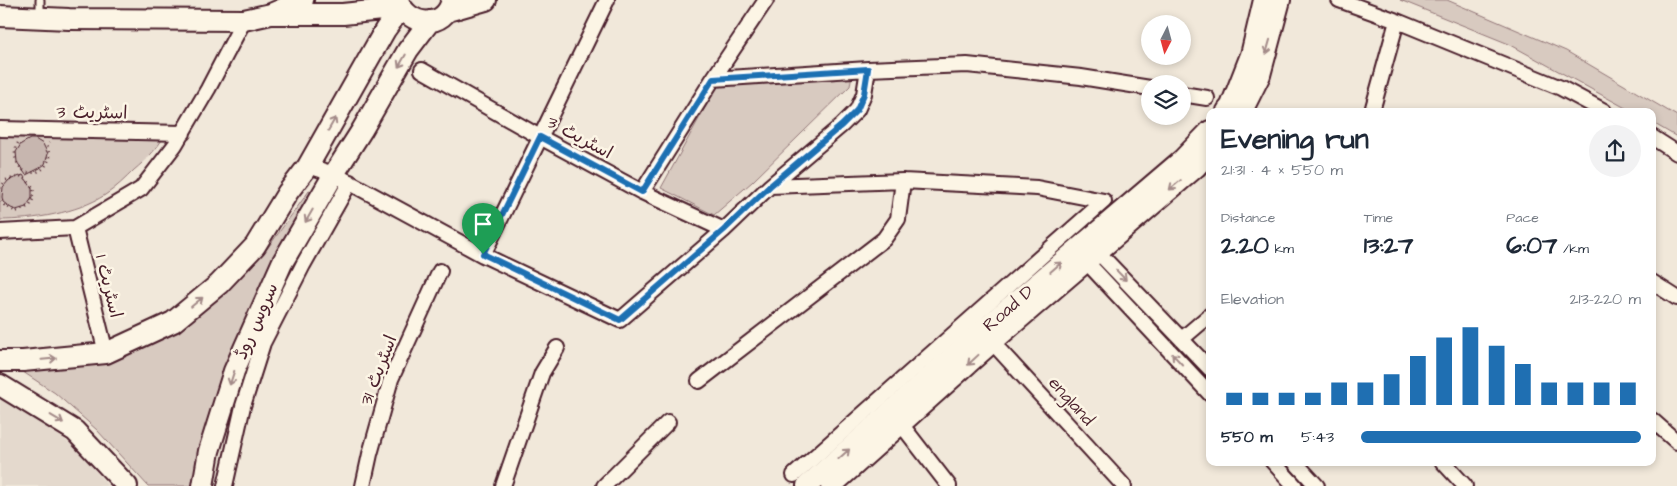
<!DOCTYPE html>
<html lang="en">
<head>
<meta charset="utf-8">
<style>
  body { margin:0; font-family:"Architects Daughter","Playpen Sans Arabic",sans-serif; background:#f2f2f3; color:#1f2937; height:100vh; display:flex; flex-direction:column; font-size:19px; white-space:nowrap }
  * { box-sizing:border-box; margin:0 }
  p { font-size:16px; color:#747a83 }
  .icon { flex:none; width:28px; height:28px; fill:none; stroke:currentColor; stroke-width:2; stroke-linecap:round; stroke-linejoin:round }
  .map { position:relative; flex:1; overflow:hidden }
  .details { position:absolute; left:1206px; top:108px; width:450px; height:358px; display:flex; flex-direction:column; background:#fff; border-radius:10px; box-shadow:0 2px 8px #0003 }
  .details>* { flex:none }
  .needle { width:32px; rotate:186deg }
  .fabs { position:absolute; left:1141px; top:15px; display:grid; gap:10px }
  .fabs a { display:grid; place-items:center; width:50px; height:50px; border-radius:50%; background:#fff; box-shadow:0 2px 8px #0003; font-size:25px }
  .pin { position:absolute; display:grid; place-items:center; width:42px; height:42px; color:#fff; margin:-51px -21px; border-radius:50% 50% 50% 0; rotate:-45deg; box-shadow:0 0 5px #0007 }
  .pin .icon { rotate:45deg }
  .round { display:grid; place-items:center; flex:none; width:52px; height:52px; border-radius:26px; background:#f2f2f3 }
  .summary { display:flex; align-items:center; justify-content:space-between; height:85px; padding:0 15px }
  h1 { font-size:28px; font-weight:700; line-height:38px }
  .metrics { display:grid; grid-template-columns:repeat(3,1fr); gap:8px; height:85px; padding:5px 15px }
  .metrics div { display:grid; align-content:center }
  .metrics b { font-size:25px; font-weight:700 }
  .metrics small { font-size:14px; font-weight:400 }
  .metrics p { font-size:14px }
  .chart { height:140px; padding:10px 15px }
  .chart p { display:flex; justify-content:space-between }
  .chart svg { width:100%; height:90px; margin-top:5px; stroke:#1f6fb2; stroke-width:6 }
  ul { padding:0 15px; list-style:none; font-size:16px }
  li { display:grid; grid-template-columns:80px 60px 1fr; align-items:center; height:38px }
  li i { height:12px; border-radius:6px; background:#1f6fb2 }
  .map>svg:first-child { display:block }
  .built { fill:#e4d9cd }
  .green { fill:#d8cac0; stroke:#917476 }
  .building { fill:#c7b6af; stroke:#4a1f2b }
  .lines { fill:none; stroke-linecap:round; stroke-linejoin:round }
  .lane-casing { stroke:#4a1f2b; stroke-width:11 }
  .street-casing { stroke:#4a1f2b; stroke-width:18 }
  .secondary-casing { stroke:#4a1f2b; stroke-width:24 }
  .path { stroke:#4a1f2b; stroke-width:2.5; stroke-dasharray:1 4; stroke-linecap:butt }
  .lane { stroke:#fcf5e5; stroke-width:7 }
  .street { stroke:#fcf5e5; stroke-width:14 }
  .secondary { stroke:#fcf5e5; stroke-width:20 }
  .oneway { stroke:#a38a88 }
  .route-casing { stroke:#fff; stroke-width:10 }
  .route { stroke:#1f6fb2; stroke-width:6 }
  .labels { text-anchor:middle; stroke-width:5; stroke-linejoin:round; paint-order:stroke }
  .street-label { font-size:18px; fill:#4a1f2b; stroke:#fcf5e5 }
</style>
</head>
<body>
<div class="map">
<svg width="1677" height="486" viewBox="0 0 1677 486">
  <rect width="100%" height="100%" fill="#f1e8da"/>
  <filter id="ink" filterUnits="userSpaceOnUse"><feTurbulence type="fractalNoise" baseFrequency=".02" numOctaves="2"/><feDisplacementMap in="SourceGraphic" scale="10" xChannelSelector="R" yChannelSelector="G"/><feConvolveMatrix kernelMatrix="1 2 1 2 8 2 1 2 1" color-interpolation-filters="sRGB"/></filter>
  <g filter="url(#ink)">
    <!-- built -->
    <path class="built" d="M0,395l21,12 56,42 31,37h-108z"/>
    <!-- green -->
    <path class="green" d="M1400,0h47l119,51 111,65v21l-24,-14 -1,-12h-21l-122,-67z
      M852,74l-2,12 -98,96 -38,33 -53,-27 57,-104z
      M0,133l165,2c-8,14 -19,25 -31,35 -9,9 -18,18 -29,25 -28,18 -72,25 -105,25z
      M309,191l8,4 -120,291h-49l-51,-56 -42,-37 -38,-25 110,-19 71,-34 66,-62z"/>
    <!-- building -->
    <path class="building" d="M30,139h5l8,5 5,10 -3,10 -5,4 -14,7 -9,-13 -1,-10 5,-8z
      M23,175l9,13v10l-6,9 -10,3 -5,-2 -8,-6 -1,-5 1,-10 6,-7z"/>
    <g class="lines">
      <defs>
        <path id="lane" d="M40,15v-15"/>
        <path id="street" d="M1339,0l58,21 164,67 43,23
          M422,70l118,67 102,55 82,38
          M713,79l155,-10 99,-4 114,12 69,11
          M1182,94l25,4
          M1372,111l25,-90
          M0,129l183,4
          M1652,137l25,16
          M308,166l26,8 149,81 137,65 104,-90 46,-44 72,-61 15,-15 7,-16 4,-25
          M770,186l133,-5 134,7 67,13
          M642,192l71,-113 53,-79
          M75,228l31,125
          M0,232l75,-4 66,-39 34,-44 33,-56 36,-69
          M1092,246l118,123
          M483,255l124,-255
          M1081,256l129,138
          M1652,282l25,16
          M1183,338l27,-23
          M992,342l132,144
          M699,381l185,-142 14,-20 5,-38
          M1652,420l25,22
          M901,424l48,62
          M1272,461l23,25
          M1294,461l23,25
          M1442,461l23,25
          M794,475l310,-274
          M225,486l18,-80 20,-63 40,-78 47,-83
          M363,486l7,-32 21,-75 49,-108
          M503,486l39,-113 15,-25
          M604,486l64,-64"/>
        <path id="secondary" d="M303,0l-32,14h72l58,-6
          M398,0c10,27 47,30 54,0
          M448,11l38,-11
          M0,16l69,3 175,1 27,-6
          M1227,111l4,-5 20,-51 13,-55
          M1242,111l18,-36 20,-75
          M0,361h23l83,-8 67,-31 46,-38 36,-38 33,-54 20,-26 77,-136 16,-22
          M0,385l75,46 52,55
          M203,486l6,-35 25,-80 48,-108 52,-89 28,-44 46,-80 22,-29
          M807,486l172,-153 203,-173 28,-29
          M831,486l161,-144 204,-175 14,-16"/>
      </defs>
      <!-- lane casing -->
      <use href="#lane" class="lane-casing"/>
      <!-- street casing -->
      <use href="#street" class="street-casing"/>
      <!-- secondary casing -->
      <use href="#secondary" class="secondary-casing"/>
      <!-- path -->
      <path class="path" d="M18,143c-10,15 6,38 23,27 4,-2 7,-8 9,-13l-3,-12 2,-2
        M0,188l6,-8 14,-4 6,3 7,8 1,10 -4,9 -14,6 -12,-7 -4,-7"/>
      <!-- lane -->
      <use href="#lane" class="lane"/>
      <!-- street -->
      <use href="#street" class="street"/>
      <!-- secondary -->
      <use href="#secondary" class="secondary"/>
    </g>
    <!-- one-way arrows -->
    <defs><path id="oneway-shaft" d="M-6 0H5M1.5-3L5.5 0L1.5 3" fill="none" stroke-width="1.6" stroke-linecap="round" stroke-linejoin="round" transform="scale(1.25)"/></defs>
    <g class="oneway">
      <use href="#oneway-shaft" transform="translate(1268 47) rotate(106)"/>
      <use href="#oneway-shaft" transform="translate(402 61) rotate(120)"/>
      <use href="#oneway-shaft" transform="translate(332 124) rotate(-60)"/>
      <use href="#oneway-shaft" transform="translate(1175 185) rotate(140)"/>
      <use href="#oneway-shaft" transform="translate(309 216) rotate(120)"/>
      <use href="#oneway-shaft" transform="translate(1056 267) rotate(-41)"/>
      <use href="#oneway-shaft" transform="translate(1121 275) rotate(46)"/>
      <use href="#oneway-shaft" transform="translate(197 302) rotate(-39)"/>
      <use href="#oneway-shaft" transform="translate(49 359) rotate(-5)"/>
      <use href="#oneway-shaft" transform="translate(1177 359) rotate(-133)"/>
      <use href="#oneway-shaft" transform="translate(973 360) rotate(137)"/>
      <use href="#oneway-shaft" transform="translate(232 378) rotate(108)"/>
      <use href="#oneway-shaft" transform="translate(57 419) rotate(31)"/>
      <use href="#oneway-shaft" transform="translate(844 454) rotate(-42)"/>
    </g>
  </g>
  <g class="lines" filter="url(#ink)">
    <defs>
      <path id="route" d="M868,69l-4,25 -7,16 -15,15 -72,61 -46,44 -104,90 -137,-66 57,-117 102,55 71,-113z"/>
    </defs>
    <!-- route casing -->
    <use href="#route" class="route-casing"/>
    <!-- route -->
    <use href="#route" class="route"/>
  </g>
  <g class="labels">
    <!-- street labels -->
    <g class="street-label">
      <text transform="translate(92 112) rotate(1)" y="6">اسٹریٹ 3</text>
      <text transform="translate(580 137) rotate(28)" y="6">اسٹریٹ 3</text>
      <text transform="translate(109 286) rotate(76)" y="6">اسٹریٹ 1</text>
      <text transform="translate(1008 308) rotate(-41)" y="6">Road D</text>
      <text transform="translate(256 321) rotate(-66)" y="6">سروس روڈ</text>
      <text transform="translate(378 370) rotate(-69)" y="6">اسٹریٹ 31</text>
      <text transform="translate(1072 401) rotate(48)" y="6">england</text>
    </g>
  </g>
</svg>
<div class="fabs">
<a><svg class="needle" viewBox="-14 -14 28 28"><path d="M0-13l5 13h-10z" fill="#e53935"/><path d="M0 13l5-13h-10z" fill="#747a83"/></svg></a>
<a><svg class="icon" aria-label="layers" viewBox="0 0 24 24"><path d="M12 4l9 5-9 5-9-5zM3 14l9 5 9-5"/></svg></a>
</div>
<div class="pin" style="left:483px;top:254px;background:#1e9e55"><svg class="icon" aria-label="arrive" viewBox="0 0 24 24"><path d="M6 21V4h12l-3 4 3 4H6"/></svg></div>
<section class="details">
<div class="summary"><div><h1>Evening run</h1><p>21:31 · 4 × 550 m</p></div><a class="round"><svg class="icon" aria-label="share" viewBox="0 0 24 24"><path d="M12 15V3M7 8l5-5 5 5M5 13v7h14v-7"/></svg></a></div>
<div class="metrics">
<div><p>Distance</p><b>2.20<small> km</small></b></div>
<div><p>Time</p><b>13:27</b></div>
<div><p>Pace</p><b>6:07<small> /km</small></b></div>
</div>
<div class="chart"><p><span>Elevation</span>213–220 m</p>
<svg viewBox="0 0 160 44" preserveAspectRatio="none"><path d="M5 44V38M15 44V38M25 44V38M35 44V38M45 44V33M55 44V33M65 44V29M75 44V20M85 44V11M95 44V6M105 44V15M115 44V24M125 44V33M135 44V33M145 44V33M155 44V33"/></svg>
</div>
<ul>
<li><b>550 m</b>5:43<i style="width:100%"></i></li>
</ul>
</section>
</div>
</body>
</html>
